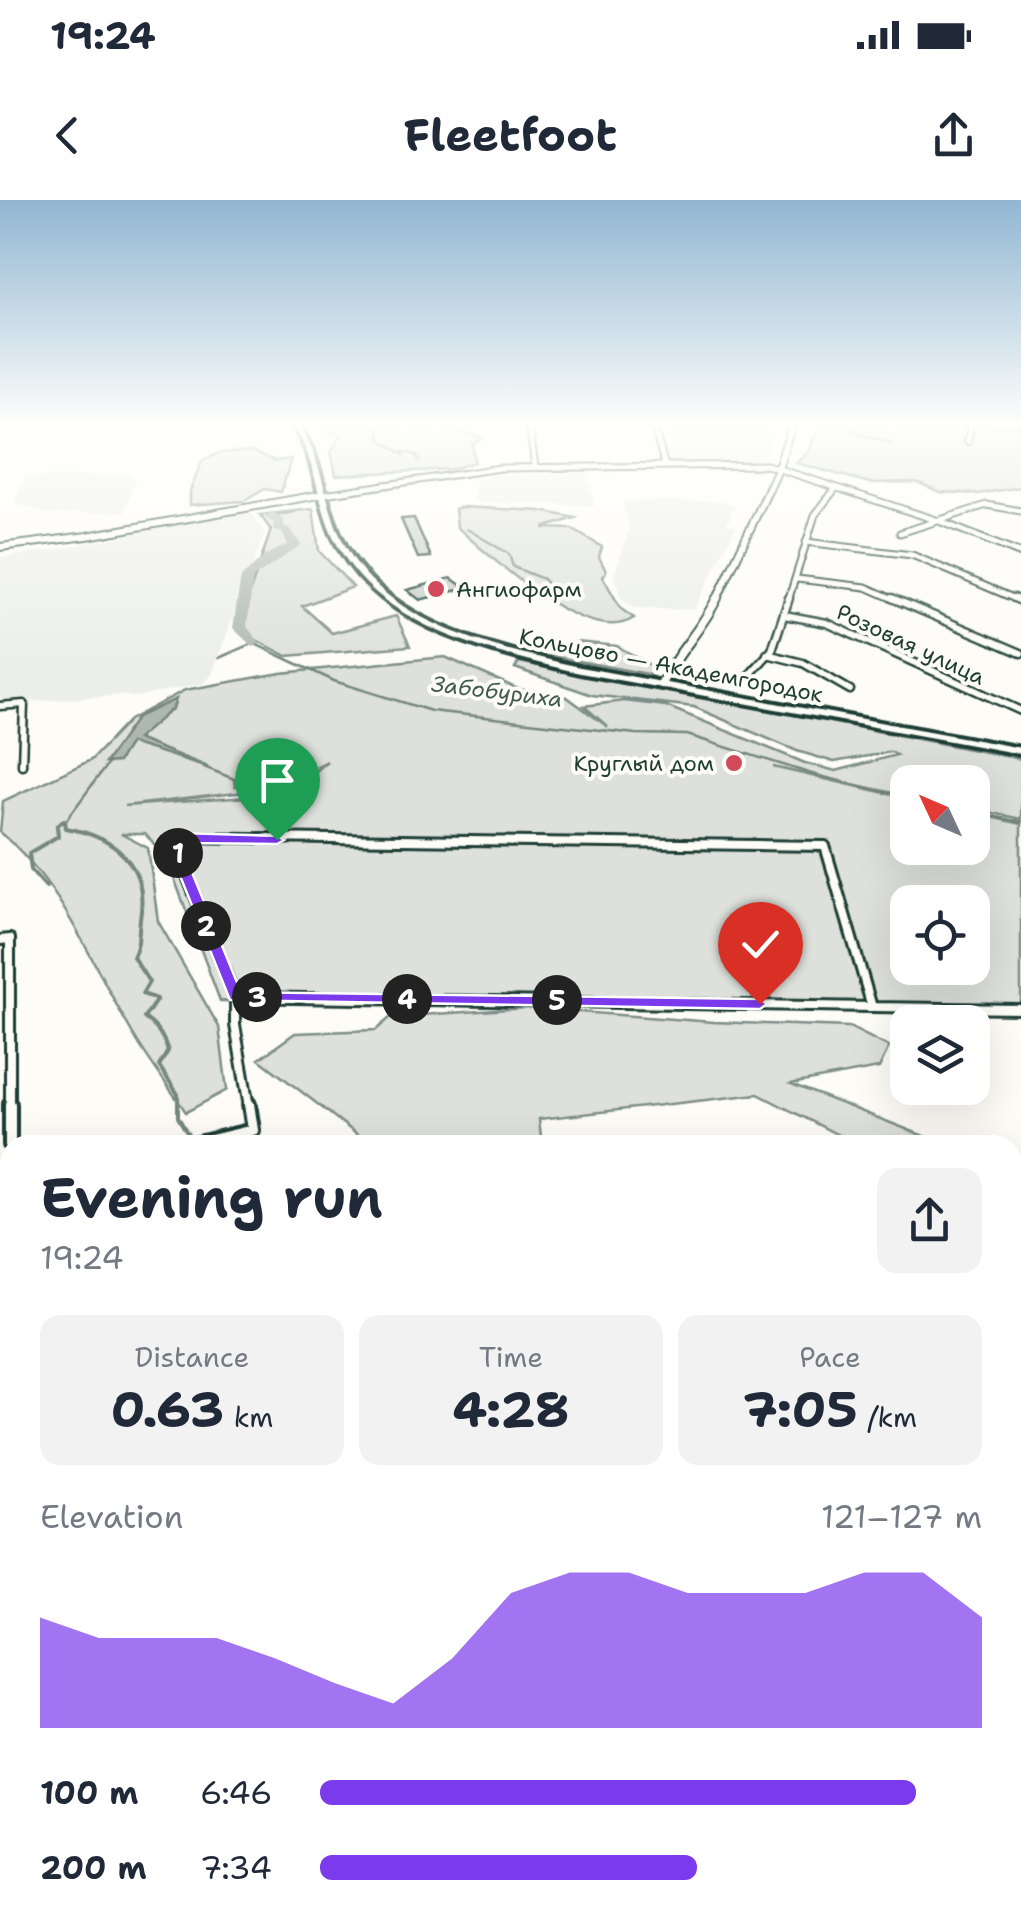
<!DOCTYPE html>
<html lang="en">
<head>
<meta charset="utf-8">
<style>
  body { margin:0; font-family:"Shantell Sans",sans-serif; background:#f2f2f3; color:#1f2937; height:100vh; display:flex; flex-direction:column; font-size:38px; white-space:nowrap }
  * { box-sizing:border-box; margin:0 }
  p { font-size:32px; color:#747a83 }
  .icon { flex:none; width:55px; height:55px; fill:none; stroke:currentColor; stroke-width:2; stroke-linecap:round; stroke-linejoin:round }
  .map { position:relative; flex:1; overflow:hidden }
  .drawer { position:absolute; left:0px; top:935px; width:1022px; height:792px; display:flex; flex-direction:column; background:#fff; border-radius:30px 30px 0 0; box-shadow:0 10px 40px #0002 }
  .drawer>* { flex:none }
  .needle { width:65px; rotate:314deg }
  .controls { position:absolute; left:890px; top:565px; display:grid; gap:20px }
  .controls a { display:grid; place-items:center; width:100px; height:100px; border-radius:20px; background:#fff; box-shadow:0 10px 40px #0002; font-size:50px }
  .pin { position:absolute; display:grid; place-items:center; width:85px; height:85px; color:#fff; margin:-102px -42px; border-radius:50% 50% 50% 0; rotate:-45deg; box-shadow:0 0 10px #0007 }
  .pin .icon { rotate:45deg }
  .km { position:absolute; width:50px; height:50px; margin:-25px; border-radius:50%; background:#222; color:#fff; font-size:28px; line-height:50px; text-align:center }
  .round { display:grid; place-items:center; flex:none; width:105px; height:105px; border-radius:20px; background:#f2f2f3 }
  .head { display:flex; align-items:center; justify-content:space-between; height:170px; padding:0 40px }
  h1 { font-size:55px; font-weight:700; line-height:75px }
  .figures { display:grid; grid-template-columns:repeat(3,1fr); gap:15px; height:170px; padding:10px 40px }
  .figures div { display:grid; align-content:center; border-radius:20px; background:#f2f2f3; text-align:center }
  .figures b { font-size:50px; font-weight:700 }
  .figures small { font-size:28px; font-weight:400 }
  .figures p { font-size:28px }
  .chart { height:280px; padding:20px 40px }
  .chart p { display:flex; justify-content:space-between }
  .chart svg { width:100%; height:180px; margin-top:10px; fill:#7c3aed; opacity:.7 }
  ul { padding:0 40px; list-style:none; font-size:32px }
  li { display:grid; grid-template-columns:160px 120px 1fr; align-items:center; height:75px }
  li i { height:25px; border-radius:12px; background:#7c3aed }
  .status { display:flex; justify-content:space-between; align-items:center; height:70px; padding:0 50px; background:#fff; direction:ltr }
  .status svg { height:28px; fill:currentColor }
  header { display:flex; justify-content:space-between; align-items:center; height:130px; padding:0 40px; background:#fff; font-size:45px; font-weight:700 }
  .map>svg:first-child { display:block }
  .built { fill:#eceee9 }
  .green { fill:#dde0db; stroke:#7e8e88; stroke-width:2.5; fill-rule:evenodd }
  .water { fill:#aeb8b1; stroke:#75877f; stroke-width:2.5 }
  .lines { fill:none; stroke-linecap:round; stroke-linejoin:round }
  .stream-far1 { stroke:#75877f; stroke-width:2.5 }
  .stream { stroke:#75877f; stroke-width:4 }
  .river { fill:#aeb8b1; fill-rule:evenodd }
  .building { fill:#c6cdc7; stroke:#1f3d34; stroke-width:2.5 }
  .minor-far4-casing { stroke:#1f3d34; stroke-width:9 }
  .minor-far3-casing { stroke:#1f3d34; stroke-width:11 }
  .minor-far2-casing { stroke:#1f3d34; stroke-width:14 }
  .minor-far1-casing { stroke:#1f3d34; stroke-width:18 }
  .minor-casing { stroke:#1f3d34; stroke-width:20 }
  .tertiary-far1-casing { stroke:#1f3d34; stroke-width:10 }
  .tertiary-casing { stroke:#1f3d34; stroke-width:12 }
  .secondary-casing { stroke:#1f3d34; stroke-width:8 }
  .minor-far4 { stroke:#fdfcf7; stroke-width:5 }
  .minor-far3 { stroke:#fdfcf7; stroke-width:6 }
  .minor-far2 { stroke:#fdfcf7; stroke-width:8 }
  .minor-far1 { stroke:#fdfcf7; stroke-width:10 }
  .minor { stroke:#fdfcf7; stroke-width:12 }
  .tertiary-far1 { stroke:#fdfcf7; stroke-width:6 }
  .tertiary { stroke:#fdfcf7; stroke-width:8 }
  .secondary { fill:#fdfcf7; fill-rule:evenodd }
  .route { fill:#7c3aed; stroke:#fff; stroke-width:2.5 }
  .poi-dot { fill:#d1495b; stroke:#fdfcf7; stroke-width:4 }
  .labels { text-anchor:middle; stroke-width:8; stroke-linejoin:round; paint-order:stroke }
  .far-poi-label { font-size:22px; fill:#1f3d34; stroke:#fdfcf7; text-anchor:start }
  .far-street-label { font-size:22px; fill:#1f3d34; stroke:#fdfcf7 }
  .far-water-label { font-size:22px; font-style:italic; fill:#435c53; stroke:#fdfcf7 }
</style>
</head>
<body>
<div class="status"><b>19:24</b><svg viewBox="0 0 49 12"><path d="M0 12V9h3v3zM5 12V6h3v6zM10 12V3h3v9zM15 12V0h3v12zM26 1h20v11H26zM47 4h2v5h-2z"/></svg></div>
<header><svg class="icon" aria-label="back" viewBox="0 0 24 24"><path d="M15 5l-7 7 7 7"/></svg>Fleetfoot<svg class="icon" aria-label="share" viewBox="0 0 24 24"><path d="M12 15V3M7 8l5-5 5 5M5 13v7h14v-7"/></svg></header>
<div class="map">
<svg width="1021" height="1727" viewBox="0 0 1021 1727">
  <rect width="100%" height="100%" fill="#fdfcf7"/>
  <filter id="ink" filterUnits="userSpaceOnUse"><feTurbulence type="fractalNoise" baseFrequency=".01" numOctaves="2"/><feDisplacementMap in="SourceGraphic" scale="20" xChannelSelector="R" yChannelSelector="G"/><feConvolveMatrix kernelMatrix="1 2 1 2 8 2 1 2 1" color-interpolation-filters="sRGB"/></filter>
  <g filter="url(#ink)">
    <!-- built -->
    <path class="built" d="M662,225h103l3,10 -4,22 -10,4 -81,1z
      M587,273l8,33 -121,-4 2,-23h11l1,-4z
      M128,275l8,4 -11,33 -78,2 -33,-11 11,-26z
      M623,301h100l11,5 -7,18 9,2 -42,84 -60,-2 -12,-8 -8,-23 16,-50z
      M238,313h13l14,19 -54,144 -7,7 -68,14 -16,-2 -120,9v-147l53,-7z"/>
    <!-- green -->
    <path class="green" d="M325,225h104l54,12 -11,7 2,18 -21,7 -117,6 -5,-23 10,-17 -18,-6z
      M820,225h201v62l-43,7 -38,-2 -23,-10 -47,1 -74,-20 12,-10z
      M252,251l23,10 16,-2 -10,33 -16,-3 -21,12 -54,4v-14l12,-30 17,-8z
      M460,307l82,4 33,7 -32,10 29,1 30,18 -3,10 7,14 -3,6 18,32 13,9c-48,31 -145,-63 -177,-91l-2,-18z
      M313,309l6,42 34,36 -51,19 30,27 64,-17 14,30 -123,10 -50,-26 34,-100 -11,-15z
      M577,442l40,4 38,22 -2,7 -103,-19 6,-6z
      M445,457l73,32 49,8 41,30 -24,-21 40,-5 42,5 139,57 31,8 60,-16 -5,-3 -57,10 -37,-11 -103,-44 -102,-12 -77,-27 4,-6 502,97v60l-48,-10 -1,-27h-64l-1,14 -134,-29 134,31 1,50h64l1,-35 48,11v189l-801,-12 -53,-142 -22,-25h-24l27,14 10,73 61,106 8,63 -41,22c-19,-28 -40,-54 -56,-83 -40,-69 -68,-145 -130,-197l3,-31 88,-41 38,-40 56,-30 96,-17zM327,561l-39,33 -164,12 148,-17zM908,702h64v66h-64z
      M526,808l187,14 136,5 40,20 -10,21 -88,16 156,61h-89l-100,-51 -219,25 3,26h-165l-9,-2 -109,-84 36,-26 81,-3 15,-13z
      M0,1024l10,8v274l-10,-8z
      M1012,1118l9,1v157l-8,-4z
      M10,1482v103l-10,-14v-80z"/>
    <!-- water -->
    <path class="water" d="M176,499l-3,9 -36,31 71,28 -78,-24 -12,19 -13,1 32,-46z"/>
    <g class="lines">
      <!-- stream-far1 -->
      <path class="stream-far1" d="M377,225l4,15 23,15
        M847,225l8,8 36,10
        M404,252l12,3 3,6
        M274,316l21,-4
        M467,329l42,25 4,13 30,12 8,10
        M219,458l34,-15 81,38 97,30 205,23 51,1 125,39 96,24
        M204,567l30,12 1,8
        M972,612l49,10
        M60,623l4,-4
        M64,623l45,-61"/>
      <!-- stream -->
      <path class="stream" d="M65,621l1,7c50,9 83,38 74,91 -2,14 0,25 -7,38l16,25 -7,12 15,5 -13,19c13,9 19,18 24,33l-9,15 19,28v23l11,19
        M1015,621l6,1
        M46,687l-15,-17 -2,-17 29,-17 -1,-10 5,-5"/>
      <!-- river -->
      <path class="river" d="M272,311l12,9v6l6,3 11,16 -48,33 -6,49 13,16 -7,4 -20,-19 8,-51 25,-22 22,-11 -6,-11 -9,-3 1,-7 -9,-5z"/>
    </g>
    <!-- building -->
    <path class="building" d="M414,318l17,39 -13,1 -17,-39z
      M451,378l14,10 -45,12 -13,-10z"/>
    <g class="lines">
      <defs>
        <path id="minor-far4" d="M529,225l6,41
          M653,225l12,41
          M968,242l2,-17
          M324,294l176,-26 267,-3 172,56 82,33
          M900,333l87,-28 34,6
          M806,342l106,13 108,46
          M797,379l69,8 32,14
          M788,401l27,-86 21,-27"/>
        <path id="minor-far3" d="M892,398l129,55
          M1014,398l7,3
          M784,415l43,8 194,88
          M767,454l36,9 47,27
          M744,481l28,-31 17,-52
          M0,506l24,-2 -2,61"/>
        <path id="minor-far2" d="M0,740l10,-1v168
          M235,797l637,10
          M249,907l-14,-82v-28l-62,-156 8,-4 644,9 47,161 149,2"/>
        <path id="minor-far1" d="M10,904v41
          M190,945l63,-15 -4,-26
          M0,1004l10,-1"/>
        <path id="minor" d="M0,1315l10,8
          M0,1353l10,-5
          M0,1391l10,-5"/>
        <path id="tertiary-far1" d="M0,347l87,-11 237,-42
          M716,401l60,-127 16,-49"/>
        <path id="tertiary" d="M661,484c16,-31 41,-55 56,-86"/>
        <path id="secondary" d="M292,225h6c24,33 25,71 41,108 40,91 153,114 241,134l441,81v6l-441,-81c-91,-22 -205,-44 -248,-139 -16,-37 -16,-76 -40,-109z"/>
      </defs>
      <!-- minor-far4 casing -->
      <use href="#minor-far4" class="minor-far4-casing"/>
      <!-- minor-far3 casing -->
      <use href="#minor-far3" class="minor-far3-casing"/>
      <!-- minor-far2 casing -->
      <use href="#minor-far2" class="minor-far2-casing"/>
      <!-- minor-far1 casing -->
      <use href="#minor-far1" class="minor-far1-casing"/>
      <!-- minor casing -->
      <use href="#minor" class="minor-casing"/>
      <!-- tertiary-far1 casing -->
      <use href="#tertiary-far1" class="tertiary-far1-casing"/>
      <!-- tertiary casing -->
      <use href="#tertiary" class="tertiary-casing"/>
      <!-- secondary casing -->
      <use href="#secondary" class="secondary-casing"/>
      <!-- minor-far4 -->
      <use href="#minor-far4" class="minor-far4"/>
      <!-- minor-far3 -->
      <use href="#minor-far3" class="minor-far3"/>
      <!-- minor-far2 -->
      <use href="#minor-far2" class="minor-far2"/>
      <!-- minor-far1 -->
      <use href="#minor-far1" class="minor-far1"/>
      <!-- minor -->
      <use href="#minor" class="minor"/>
      <!-- tertiary-far1 -->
      <use href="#tertiary-far1" class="tertiary-far1"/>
      <!-- tertiary -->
      <use href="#tertiary" class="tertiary"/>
      <!-- secondary -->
      <use href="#secondary" class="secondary"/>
    </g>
  </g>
  <!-- sky -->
  <linearGradient id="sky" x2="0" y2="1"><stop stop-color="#91b6d2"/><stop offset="0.48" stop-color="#fefefb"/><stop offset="1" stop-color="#fefefb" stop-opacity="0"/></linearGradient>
  <rect width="1021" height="466" fill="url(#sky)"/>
  <!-- route -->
  <path class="route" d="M180,633l97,3 7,4 -7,4 -97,-1 61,149 519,7 7,5 -7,5 -530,-9 -64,-159z"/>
  <!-- markers -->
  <g class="poi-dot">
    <circle cx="436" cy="389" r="10"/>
    <circle cx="734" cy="563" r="10"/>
  </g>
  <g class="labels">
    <!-- far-poi labels -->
    <g class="far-poi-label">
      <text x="456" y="397">Ангиофарм</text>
      <text x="714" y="571" text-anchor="end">Круглый дом</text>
    </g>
    <!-- far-street labels -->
    <g class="far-street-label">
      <text transform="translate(911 444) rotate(25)" y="8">Розовая улица</text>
      <text transform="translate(671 465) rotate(11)" y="8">Кольцово — Академгородок</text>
    </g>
    <!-- far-water labels -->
    <g class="far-water-label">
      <text transform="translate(497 491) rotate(7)" y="8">Забобуриха</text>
    </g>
  </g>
</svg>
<div class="controls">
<a><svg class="needle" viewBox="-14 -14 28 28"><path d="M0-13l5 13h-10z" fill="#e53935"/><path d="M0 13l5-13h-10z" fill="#747a83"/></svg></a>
<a><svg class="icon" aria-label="locate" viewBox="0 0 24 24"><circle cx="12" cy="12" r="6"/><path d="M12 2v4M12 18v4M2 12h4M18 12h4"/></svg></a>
<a><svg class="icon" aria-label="layers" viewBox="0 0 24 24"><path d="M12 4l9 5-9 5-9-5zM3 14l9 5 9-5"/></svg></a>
</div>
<div class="pin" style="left:277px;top:640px;background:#1e9e55"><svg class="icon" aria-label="arrive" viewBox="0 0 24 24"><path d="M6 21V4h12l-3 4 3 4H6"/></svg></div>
<div class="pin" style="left:760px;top:804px;background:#d93025"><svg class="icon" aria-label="check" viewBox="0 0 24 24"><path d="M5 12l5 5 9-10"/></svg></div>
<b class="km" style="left:178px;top:653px">1</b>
<b class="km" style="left:206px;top:726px">2</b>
<b class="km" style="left:257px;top:797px">3</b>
<b class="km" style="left:407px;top:799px">4</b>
<b class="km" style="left:557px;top:800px">5</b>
<section class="drawer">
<div class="head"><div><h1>Evening run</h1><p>19:24</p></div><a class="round"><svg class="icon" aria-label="share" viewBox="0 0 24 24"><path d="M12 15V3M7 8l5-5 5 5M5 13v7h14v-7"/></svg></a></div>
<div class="figures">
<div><p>Distance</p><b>0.63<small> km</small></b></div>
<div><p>Time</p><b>4:28</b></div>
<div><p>Pace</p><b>7:05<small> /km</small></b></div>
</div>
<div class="chart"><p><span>Elevation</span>121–127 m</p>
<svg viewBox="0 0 160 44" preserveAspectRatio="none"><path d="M0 44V17L10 22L20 22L30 22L40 27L50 33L60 38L70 27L80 11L90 6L100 6L110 11L120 11L130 11L140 6L150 6L160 17V44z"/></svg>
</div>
<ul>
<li><b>100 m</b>6:46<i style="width:90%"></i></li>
<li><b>200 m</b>7:34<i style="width:57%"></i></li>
</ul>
</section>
</div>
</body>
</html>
